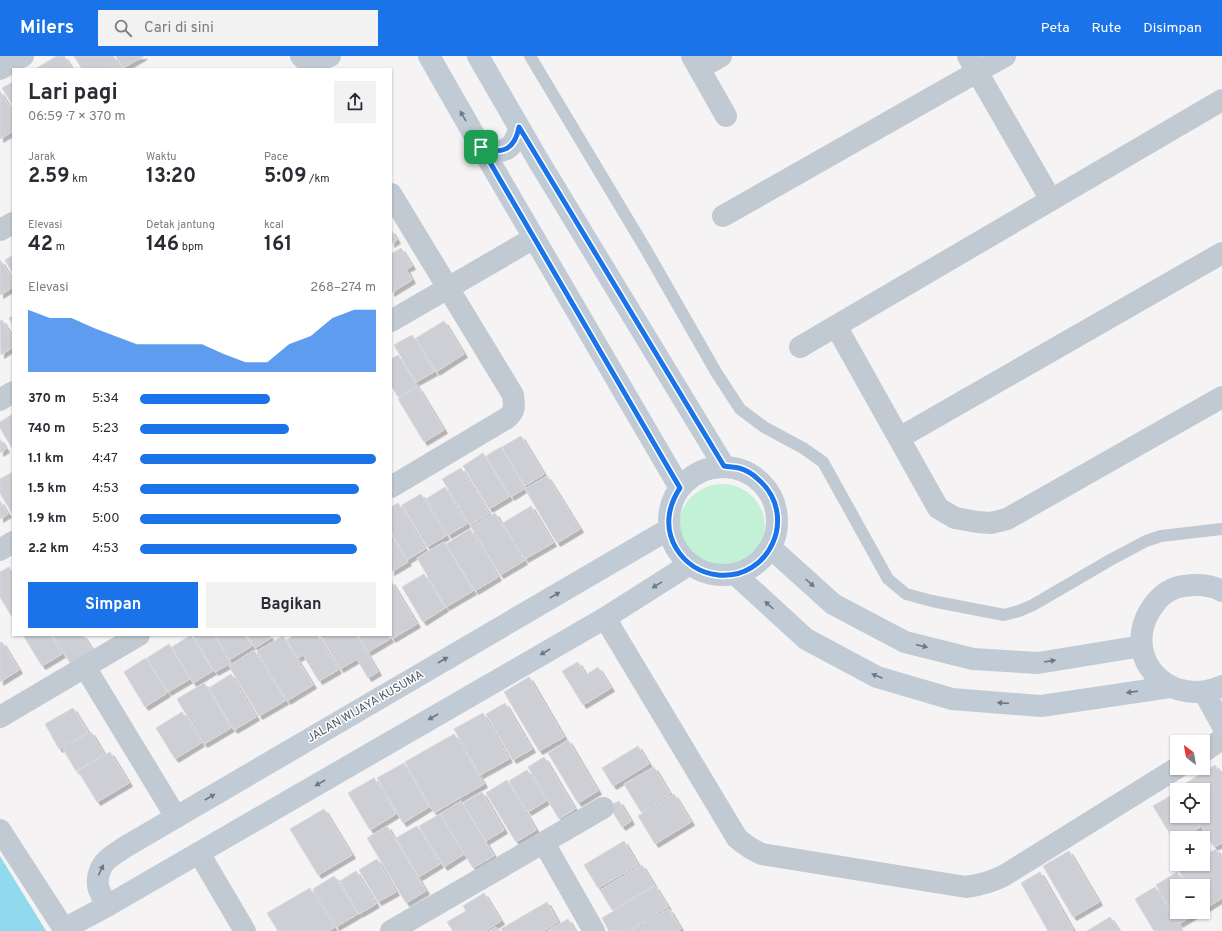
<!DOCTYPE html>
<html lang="id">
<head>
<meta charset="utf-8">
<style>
  body { margin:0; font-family:Overpass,sans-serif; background:#f2f2f3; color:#2b2b33; height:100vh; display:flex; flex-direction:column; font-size:15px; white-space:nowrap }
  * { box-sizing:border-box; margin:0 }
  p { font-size:13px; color:#7c7c81 }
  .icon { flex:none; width:22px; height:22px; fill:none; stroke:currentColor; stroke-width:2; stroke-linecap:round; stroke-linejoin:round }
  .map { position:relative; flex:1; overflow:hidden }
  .drawer { position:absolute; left:12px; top:12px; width:380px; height:568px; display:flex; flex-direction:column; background:#fff; border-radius:0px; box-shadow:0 1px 3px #0004 }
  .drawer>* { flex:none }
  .needle { width:26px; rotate:329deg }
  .fabs { position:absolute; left:1170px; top:679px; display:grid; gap:8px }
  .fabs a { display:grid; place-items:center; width:40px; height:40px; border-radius:0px; background:#fff; box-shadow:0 1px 3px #0004; font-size:20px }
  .pin { position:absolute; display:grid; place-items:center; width:34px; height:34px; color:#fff; margin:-17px; border-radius:8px; box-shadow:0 2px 6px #0006 }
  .round { display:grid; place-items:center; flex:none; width:42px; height:42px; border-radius:0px; background:#f2f2f3 }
  .headline { display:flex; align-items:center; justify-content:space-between; height:68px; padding:0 16px }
  h1 { font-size:22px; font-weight:700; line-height:30px }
  .metrics { display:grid; grid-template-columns:repeat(3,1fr); gap:6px; height:68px; padding:4px 16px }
  .metrics div { display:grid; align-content:center }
  .metrics b { font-size:20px; font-weight:700 }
  .metrics small { font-size:11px; font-weight:400 }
  .metrics p { font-size:11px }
  .chart { height:112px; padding:8px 16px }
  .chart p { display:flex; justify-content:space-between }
  .chart svg { width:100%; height:72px; margin-top:4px; fill:#1a73e8; opacity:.7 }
  .primary-button { display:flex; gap:8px; margin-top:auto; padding:8px 16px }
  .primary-button a { flex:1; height:46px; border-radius:0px; background:#1a73e8; color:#fff; font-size:16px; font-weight:700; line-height:46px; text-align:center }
  .primary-button a+a { background:#f2f2f3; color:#2b2b33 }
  ul { padding:0 16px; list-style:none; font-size:13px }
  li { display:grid; grid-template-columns:64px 48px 1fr; align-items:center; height:30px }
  li i { height:10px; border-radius:5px; background:#1a73e8 }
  header { display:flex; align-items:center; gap:24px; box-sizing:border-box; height:56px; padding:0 20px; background:#1a73e8; color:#fff }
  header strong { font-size:19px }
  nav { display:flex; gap:22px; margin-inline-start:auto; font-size:14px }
  .search { width:280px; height:36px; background:#f2f2f3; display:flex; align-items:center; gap:10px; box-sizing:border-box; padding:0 14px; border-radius:0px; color:#7c7c81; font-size:15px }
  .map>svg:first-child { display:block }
  .green { fill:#c3f1d5 }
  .water { fill:#90daee }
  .building { fill:#cdcfd5; stroke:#d7d9de; filter:url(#shadow) }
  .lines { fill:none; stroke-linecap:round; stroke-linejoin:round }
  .lane { stroke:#c1cad2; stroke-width:12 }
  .street { stroke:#c1cad2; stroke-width:22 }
  .secondary { stroke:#c1cbd6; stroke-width:22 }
  .oneway { fill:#6e7984 }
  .route-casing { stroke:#fff; stroke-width:8 }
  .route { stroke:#1a73e8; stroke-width:5 }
  .labels { text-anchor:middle; stroke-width:3; stroke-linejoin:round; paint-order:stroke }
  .street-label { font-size:12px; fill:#4a5661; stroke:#fff }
</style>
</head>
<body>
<header>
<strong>Milers</strong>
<div class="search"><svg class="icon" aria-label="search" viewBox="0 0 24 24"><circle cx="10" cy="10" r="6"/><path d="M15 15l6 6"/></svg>Cari di sini</div>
<nav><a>Peta</a><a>Rute</a><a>Disimpan</a></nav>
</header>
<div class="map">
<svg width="1222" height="875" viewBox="0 0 1222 875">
  <defs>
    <filter id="shadow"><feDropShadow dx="3.5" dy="3.5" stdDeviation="0" flood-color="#0004"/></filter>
  </defs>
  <rect width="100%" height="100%" fill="#f5f3f3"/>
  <!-- green -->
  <path class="green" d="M679 471a43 43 0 1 1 86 0a43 43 0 1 1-86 0Z"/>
  <!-- water -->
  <path class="water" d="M0,800l46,75h-46z"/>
  <!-- building -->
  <path class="building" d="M57,0h7l8,13h-37z
    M74,0h39l7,12 -38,1z
    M116,0h28l-21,12z
    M13,26v24l-11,-18z
    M0,35l13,22v18l-13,8z
    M391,174l6,10 -6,4z
    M401,192l11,18 -6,3 6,11 -21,13v-39z
    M13,199v19l-8,-14z
    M0,205h1l12,20v6l-13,8z
    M13,260v9l-4,-7z
    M2,264l11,18v9l-12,8 -1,-34z
    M444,265l20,33 -28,18 -20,-34z
    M412,279l22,37 -18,10 -22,-37z
    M398,299l19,31 -19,11 -7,-12v-26z
    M418,331l26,43 -20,12 -26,-43z
    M13,358v33l-1,1 -12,-20v-6z
    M521,380l23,38 -19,12 -23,-39z
    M0,383l6,10 -6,4z
    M501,391l24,41 -14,9 -25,-41z
    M483,397l26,44 -20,12 -26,-43z
    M461,412l28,46 -19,11 -28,-46z
    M13,416v43l-13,-22v-14z
    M547,420l33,53 -23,14 -32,-54z
    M445,431l22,37 -19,11 -22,-36z
    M421,438l25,42 -19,11 -25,-42z
    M0,445l8,13 -8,5z
    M398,447l27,46 -18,11 -16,-28v-25z
    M531,450l22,37 -28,16 -22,-36z
    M495,457l29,48 -24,14 -29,-48z
    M470,473l28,48 -23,14 -29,-47z
    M391,478l17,28 -17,10z
    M444,486l29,49 -27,16 -29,-49z
    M9,511l4,7v42l-1,1 -12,-20v-25z
    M424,518l21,34 -22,14 -21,-35z
    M391,525l26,43 -25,15 -2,-4h1z
    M23,579h28l11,19 -20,12z
    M53,579h30l11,18 -22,13z
    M191,579l22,36 -20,12 -21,-36z
    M193,579h21l17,28 -16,9z
    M215,579h30l7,11 -23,14z
    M247,579h22l2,3 -16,10z
    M294,579h23l21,35 -19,11 -16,-26 -5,3 -11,-18z
    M320,579h36l22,37 -10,6 -11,-19 -17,10z
    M358,579h30l2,4 -22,13z
    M283,580l30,49 -26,16 -30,-50z
    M2,586l17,28 -19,12v-39z
    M169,588l21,35 -22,13 -21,-34z
    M254,594l31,51 -26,15 -30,-50z
    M146,602l21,35 -22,14 -21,-35z
    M578,606l8,13 12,-8 13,21 -28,17 -21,-34z
    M231,618l25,43 -22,13 -25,-42z
    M529,621l35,60 -25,14 -35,-59z
    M204,627l27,45 -27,16 -27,-45z
    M505,647l27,46 -19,11 -27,-46z
    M73,652l15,24 -29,17 -14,-25z
    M182,656l19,31 -26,16 -19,-31z
    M483,657l26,46 -29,16 -26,-46z
    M91,676l13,22 -28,17 -13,-22z
    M454,678l30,50 -50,29 -29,-51z
    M568,684l30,51 -20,12 -30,-50z
    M638,690l11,18 -36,22 -11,-18z
    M110,696l19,31 -32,19 -19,-31z
    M544,701l31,52 -16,10 -31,-52z
    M404,707l25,44 -26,16 -26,-45z
    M1215,709l7,12v66l-8,4 -19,-31h8v-26h-23l-2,-2z
    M654,711l16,27 -29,18 -17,-28z
    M527,714l19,31 -18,11 -19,-31z
    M374,722l22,36 -26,16 -22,-37z
    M507,724l29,50 -20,12 -30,-49z
    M482,736l22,38 -18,11 -23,-38z
    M1177,736v24h17l6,11 -19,11h-4v3l-2,1 -22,-36z
    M674,738l17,28 -36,22 -17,-28z
    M461,745l33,55 -21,12 -33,-54z
    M619,745l12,20 -9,6 -13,-21z
    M324,753l28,46 -34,20 -28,-46z
    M440,758l24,40 -20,13 -25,-41z
    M387,770l39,65 -20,12 -39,-65z
    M417,770l23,38 -21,13 -23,-39z
    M624,785l14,24 -40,23 -14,-23z
    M1216,793l6,11v38l-19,12v-24h-15l-9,-15 11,-7h13v-8z
    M1069,795l30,51 -26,15 -30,-51z
    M377,803l19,33 -18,10 -19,-32z
    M642,809l12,20 -42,25 -12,-20z
    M356,815l20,33 -17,10 -19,-33z
    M1040,816l33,58 -2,1h-23l-27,-48z
    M1177,816l9,14h-9v26h22l-20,12 -23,-39z
    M334,820l24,38 -22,13 -23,-38z
    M655,830l13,21 -40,24h-19l-7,-13z
    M1155,831l26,44h-27l-19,-32z
    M310,832l24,40 -5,3h-51l-11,-18z
    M484,837l17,28 -16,10h-32l-6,-9 19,-11 -3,-5z
    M547,846l11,20 -15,9h-40l-2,-2z
    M669,853l12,20 -3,2h-47z
    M1110,861l9,14h-32z
    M568,863l7,12h-28z
    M496,871l3,4h-10z"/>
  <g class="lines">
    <!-- lane -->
    <path class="lane" d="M530,0l115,192 71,124 24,37 24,18 39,21 20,14 65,117 18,15 26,7 72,14 15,-4 14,-6 79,-46 34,-18 15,-5 61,-7"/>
    <!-- street -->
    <path class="street" d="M301,0c8,10 19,5 29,0
      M692,0l34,60
      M968,0l83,144
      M0,13l23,-13
      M699,13l22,-13
      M391,138l122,201c1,10 3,16 -6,23l-116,69
      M723,160l282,-160
      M0,174l13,-7
      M391,265l143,-83
      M836,270l102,182 17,10 22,4 14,1 16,-4 215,-122
      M800,291l422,-247
      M0,344l13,-8
      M899,382l323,-185
      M0,494l13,-8
      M605,562l132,220c8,7 15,12 25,16l204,33c14,-2 26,-5 39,-12l172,-107
      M85,611l91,150
      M0,661l139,-82
      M1203,696l19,-13
      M0,774l64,99
      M544,787l50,88
      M199,797l46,78
      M391,875l212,-123"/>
    <!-- secondary -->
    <path class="secondary" d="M429,0l52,91 199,341
      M478,0l60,104 186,306
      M481,91c21,10 34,2 38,-20
      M669 465a54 54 0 1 1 108 0a54 54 0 1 1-108 0Z
      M771,492l62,56 72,38 68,17 65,4 104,-17
      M735,518l71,65 71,38 75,22 89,7 129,-19
      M1222,535c-12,-7 -25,-7 -38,-5 -11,1 -22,8 -28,16 -40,49 9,109 66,84
      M1204,636l18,33
      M107,850c-2,-5 -5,-9 -7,-14 -5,-10 -1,-25 7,-32 5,-5 12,-9 18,-13l544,-318
      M66,875l-2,-2 43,-23 498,-288 85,-54"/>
  </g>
  <!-- one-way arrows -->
  <defs><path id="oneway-solid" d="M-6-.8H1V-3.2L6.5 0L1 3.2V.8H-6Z"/></defs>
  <g class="oneway">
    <use href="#oneway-solid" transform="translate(463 60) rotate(-120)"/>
    <use href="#oneway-solid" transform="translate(810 527) rotate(42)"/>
    <use href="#oneway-solid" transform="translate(657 529) rotate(148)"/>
    <use href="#oneway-solid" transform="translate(555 539) rotate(-30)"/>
    <use href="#oneway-solid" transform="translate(769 549) rotate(-138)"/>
    <use href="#oneway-solid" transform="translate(922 590) rotate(13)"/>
    <use href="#oneway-solid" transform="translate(545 596) rotate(150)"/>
    <use href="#oneway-solid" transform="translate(443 604) rotate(-30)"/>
    <use href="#oneway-solid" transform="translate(1050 605) rotate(-9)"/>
    <use href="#oneway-solid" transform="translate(877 620) rotate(-157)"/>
    <use href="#oneway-solid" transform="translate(1132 636) rotate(172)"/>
    <use href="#oneway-solid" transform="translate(1003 647) rotate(-176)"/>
    <use href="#oneway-solid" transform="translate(433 661) rotate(150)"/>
    <use href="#oneway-solid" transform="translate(320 727) rotate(150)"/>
    <use href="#oneway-solid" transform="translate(210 741) rotate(-30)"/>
    <use href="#oneway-solid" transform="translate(101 814) rotate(-65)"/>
  </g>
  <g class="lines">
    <defs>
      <path id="route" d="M519,71l205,339c5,1 10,1 15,2 8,2 15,7 21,13 38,35 10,99 -42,94 -18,-2 -33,-12 -42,-27 -12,-20 -8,-42 4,-60l-199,-341c21,9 34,2 38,-20z"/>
    </defs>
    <!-- route casing -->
    <use href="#route" class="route-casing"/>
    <!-- route -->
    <use href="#route" class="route"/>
  </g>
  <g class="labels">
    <!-- street labels -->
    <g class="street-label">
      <text transform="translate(365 650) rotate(-30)" y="4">JALAN WIJAYA KUSUMA</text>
    </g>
  </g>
</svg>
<div class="fabs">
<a><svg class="needle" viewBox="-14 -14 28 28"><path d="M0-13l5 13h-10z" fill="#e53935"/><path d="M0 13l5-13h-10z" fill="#7c7c81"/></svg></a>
<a><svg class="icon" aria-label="locate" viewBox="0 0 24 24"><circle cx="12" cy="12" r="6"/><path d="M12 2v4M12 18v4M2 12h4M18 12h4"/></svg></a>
<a>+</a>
<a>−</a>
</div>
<div class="pin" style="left:481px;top:91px;background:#1e9e55"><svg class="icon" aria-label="arrive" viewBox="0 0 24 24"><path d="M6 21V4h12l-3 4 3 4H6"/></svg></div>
<section class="drawer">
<div class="headline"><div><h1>Lari pagi</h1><p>06:59 · 7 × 370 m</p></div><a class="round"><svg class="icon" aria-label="share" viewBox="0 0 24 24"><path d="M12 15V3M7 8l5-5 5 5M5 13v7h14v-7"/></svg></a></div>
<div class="metrics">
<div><p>Jarak</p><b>2.59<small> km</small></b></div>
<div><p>Waktu</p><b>13:20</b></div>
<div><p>Pace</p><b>5:09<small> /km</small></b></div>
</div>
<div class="metrics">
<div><p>Elevasi</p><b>42<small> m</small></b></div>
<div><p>Detak jantung</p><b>146<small> bpm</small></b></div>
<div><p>kcal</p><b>161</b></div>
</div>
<div class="chart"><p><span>Elevasi</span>268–274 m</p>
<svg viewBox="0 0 160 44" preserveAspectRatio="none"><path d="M0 44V6L10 11L20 11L30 17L40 22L50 27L60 27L70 27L80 27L90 33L100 38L110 38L120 27L130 22L140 11L150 6L160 6V44z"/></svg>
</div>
<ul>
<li><b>370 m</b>5:34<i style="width:55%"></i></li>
<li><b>740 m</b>5:23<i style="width:63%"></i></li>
<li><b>1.1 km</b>4:47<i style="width:100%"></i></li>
<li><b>1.5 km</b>4:53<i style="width:93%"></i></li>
<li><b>1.9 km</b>5:00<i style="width:85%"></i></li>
<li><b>2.2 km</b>4:53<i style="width:92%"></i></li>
</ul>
<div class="primary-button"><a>Simpan</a><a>Bagikan</a></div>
</section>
</div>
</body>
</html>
